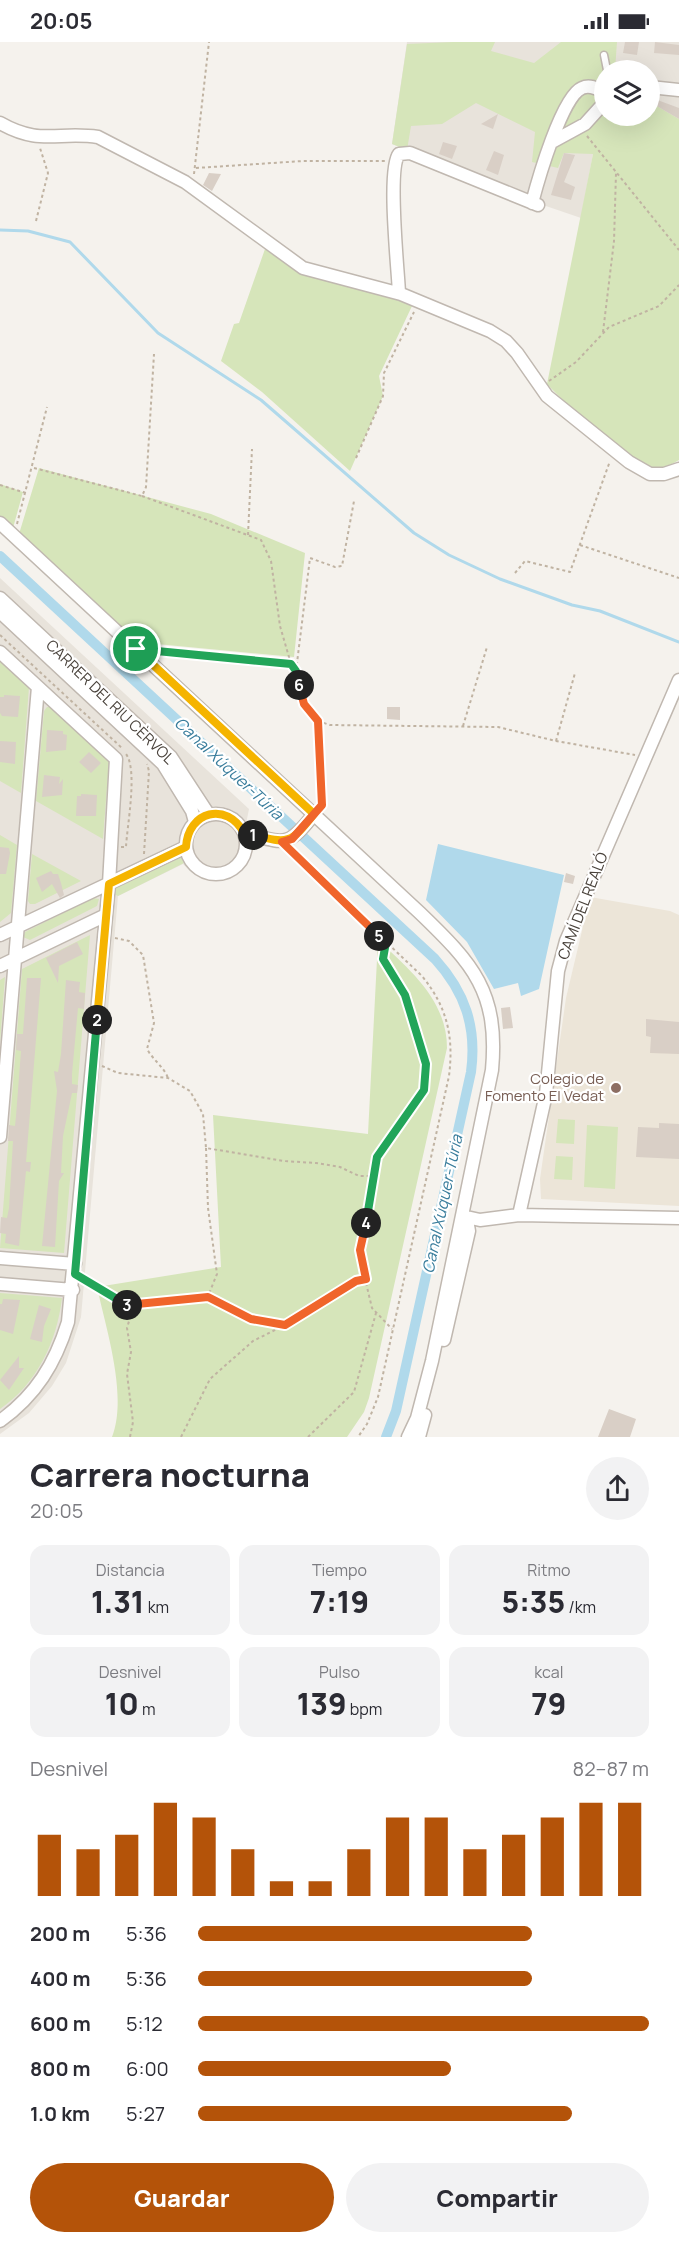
<!DOCTYPE html>
<html lang="es">
<head>
<meta charset="utf-8">
<style>
  body { margin:0; font-family:Manrope,sans-serif; background:#f2f2f3; color:#2b2b33; height:100vh; display:flex; flex-direction:column; font-size:22px; white-space:nowrap }
  * { box-sizing:border-box; margin:0 }
  p { font-size:20px; color:#7c7c81 }
  .icon { flex:none; width:33px; height:33px; fill:none; stroke:currentColor; stroke-width:2; stroke-linecap:round; stroke-linejoin:round }
  .map { position:relative; height:1395px; overflow:hidden }
  .sheet { display:flex; flex-direction:column; background:#fff; flex:1 }
  .sheet>* { flex:none }
  .buttons { position:absolute; left:594px; top:18px; display:grid; gap:12px }
  .buttons a { display:grid; place-items:center; width:66px; height:66px; border-radius:50%; background:#fff; box-shadow:0 6px 24px #0002; font-size:30px }
  .pin { position:absolute; display:grid; place-items:center; width:51px; height:51px; color:#fff; margin:-26px; border:3px solid #fff; border-radius:50%; box-shadow:0 2px 6px #0007 }
  .km { position:absolute; width:30px; height:30px; margin:-15px; border-radius:50%; background:#222; color:#fff; font-size:16px; line-height:30px; text-align:center }
  .round { display:grid; place-items:center; flex:none; width:63px; height:63px; border-radius:32px; background:#f2f2f3 }
  .summary { display:flex; align-items:center; justify-content:space-between; height:102px; padding:0 30px }
  h1 { font-size:33px; font-weight:800; line-height:45px }
  .figures { display:grid; grid-template-columns:repeat(3,1fr); gap:9px; height:102px; padding:6px 30px }
  .figures div { display:grid; align-content:center; border-radius:15px; background:#f2f2f3; text-align:center }
  .figures b { font-size:30px; font-weight:800 }
  .figures small { font-size:16px; font-weight:400 }
  .figures p { font-size:16px }
  .chart { height:168px; padding:12px 30px }
  .chart p { display:flex; justify-content:space-between }
  .chart svg { width:100%; height:108px; margin-top:6px; stroke:#b45309; stroke-width:6 }
  .action { display:flex; gap:12px; margin-top:auto; padding:12px 30px }
  .action a { flex:1; height:69px; border-radius:36px; background:#b45309; color:#fff; font-size:24px; font-weight:800; line-height:69px; text-align:center }
  .action a+a { background:#f2f2f3; color:#2b2b33 }
  ul { padding:0 30px; list-style:none; font-size:20px }
  li { display:grid; grid-template-columns:96px 72px 1fr; align-items:center; height:45px }
  li i { height:15px; border-radius:8px; background:#b45309 }
  .status { display:flex; justify-content:space-between; align-items:center; height:42px; padding:0 30px; background:#fff; direction:ltr }
  .status svg { height:16px; fill:currentColor }
  .map>svg:first-child { display:block }
  .residential { fill:#e8e3db }
  .education { fill:#ece5d8 }
  .green { fill:#d6e5ba }
  .water { fill:#b0d9eb }
  .lines { fill:none; stroke-linecap:round; stroke-linejoin:round }
  .stream { stroke:#b0d9eb; stroke-width:3 }
  .canal { stroke:#b0d9eb; stroke-width:10 }
  .building { fill:#d9cfc6 }
  .service-casing { stroke:#c0b8b0; stroke-width:9 }
  .minor-casing { stroke:#c0b8b0; stroke-width:15 }
  .path { stroke:#c0b3a2; stroke-width:2; stroke-dasharray:3 3; stroke-linecap:butt }
  .service { stroke:#fff; stroke-width:6 }
  .minor { stroke:#fff; stroke-width:12 }
  .split-1-casing { stroke:#fff; stroke-width:12 }
  .split-2-casing { stroke:#fff; stroke-width:12 }
  .split-3-casing { stroke:#fff; stroke-width:12 }
  .split-4-casing { stroke:#fff; stroke-width:12 }
  .split-5-casing { stroke:#fff; stroke-width:12 }
  .split-6-casing { stroke:#fff; stroke-width:12 }
  .split-7-casing { stroke:#fff; stroke-width:12 }
  .split-1 { stroke:#f5b400; stroke-width:8 }
  .split-2 { stroke:#f5b400; stroke-width:8 }
  .split-3 { stroke:#22a559; stroke-width:8 }
  .split-4 { stroke:#f0652b; stroke-width:8 }
  .split-5 { stroke:#22a559; stroke-width:8 }
  .split-6 { stroke:#f0652b; stroke-width:8 }
  .split-7 { stroke:#22a559; stroke-width:8 }
  .education-dot { fill:#8d6e63; stroke:#fff; stroke-width:2 }
  .labels { text-anchor:middle; stroke-width:4.5; stroke-linejoin:round; paint-order:stroke }
  .street-label { font-size:15px; fill:#49423b; stroke:#fff }
  .education-label { font-size:15px; fill:#785e54; stroke:#fff; text-anchor:end }
  .water-label { font-size:16px; font-style:italic; fill:#397d9c; stroke:#fff }
</style>
</head>
<body>
<div class="status"><b>20:05</b><svg viewBox="0 0 49 12"><path d="M0 12V9h3v3zM5 12V6h3v6zM10 12V3h3v9zM15 12V0h3v12zM26 1h20v11H26zM47 4h2v5h-2z"/></svg></div>
<div class="map">
<svg width="679" height="1395" viewBox="0 0 679 1395">
  <rect width="100%" height="100%" fill="#f5f2ed"/>
  <!-- residential -->
  <path class="residential" d="M407,0h272v77l-29,-16v-33h-46v46l-11,38 -12,64 -38,-13 -4,-7 -147,-54z
    M0,536l249,231 -3,15 5,23 -9,22 -16,10h-22l-12,-6 -9,-9 -65,32 -37,421 -15,46 -14,23 -23,27 -29,21z"/>
  <!-- education -->
  <path class="education" d="M590,855l80,14 9,4v291l-138,-7 -1,-20 26,-181z"/>
  <!-- green -->
  <path class="green" d="M453,0h42l-4,9 43,12 27,-21h56l-2,28h-11v46h46v-14l29,17v341c-8,5 -17,9 -27,9 -22,-2 -88,-67 -105,-85l46,-230 -29,-1 -6,15 -26,-6 3,-30 -59,-29 -34,21 -31,2 -4,24 -15,-6 15,-100z
    M265,207c44,33 98,33 147,57l-33,70 4,20 -33,75 -88,-79 -41,-31 13,-37 5,-1z
    M39,426l172,46 94,39 -11,104 -158,-15 -117,-108z
    M0,442l23,8 -10,36 -13,-11z
    M0,618l29,27 -8,106 -21,-12z
    M47,665h4l58,54 -6,78 -67,-38 8,-90z
    M0,793l17,10 -6,68 -11,9z
    M32,812l49,27 -46,23h-5l-2,-3z
    M180,812l4,9 -66,33 -6,-3 2,-6z
    M93,856l6,1 -2,7 -67,34 -7,-3 2,-5z
    M90,893l-26,318 -64,-5 22,-279z
    M378,898c32,30 69,60 69,108l-78,350 -5,14 -17,25h-235c16,-41 -6,-108 -15,-150l124,-20 -8,-152 155,19z
    M5,935l-5,66v-63z
    M558,1077l17,1 -1,24 -18,-1z
    M587,1083l31,2 -3,62 -31,-2z
    M556,1114l17,1 -1,23 -18,-1z
    M0,1251l62,5c-5,43 -25,86 -62,111z"/>
  <!-- water -->
  <path class="water" d="M438,802l126,31 -25,114 -18,7 -3,-13 -24,6 -27,-47 -41,-42z"/>
  <g class="lines">
    <!-- stream -->
    <path class="stream" d="M0,188l28,1 42,11 88,91 103,67 153,133 35,22 51,24 72,26 28,6 79,31"/>
    <!-- canal -->
    <path class="canal" d="M0,514l435,403c30,33 42,68 36,113l-75,339 -10,26"/>
  </g>
  <!-- building -->
  <path class="building" d="M625,0h14l-2,13 -14,-2z
    M655,0l24,3v10l-25,-2z
    M652,56l27,10v11l-29,-17z
    M498,72l-5,15 -12,-5z
    M443,100l14,4 -5,13 -13,-5z
    M494,109l10,4 -6,20 -12,-5z
    M564,111l11,2 -11,27 11,5 -4,13 -20,-5z
    M209,131l12,1 -9,17 -9,-6z
    M4,653l16,1 -2,21 -16,-1 -2,-3v-16h4z
    M387,665h13v13l-13,-1z
    M47,688l16,1v3l4,1 -1,15 -20,2z
    M0,699l16,1 -1,22 -15,-2z
    M89,710l12,11 -10,10 -12,-11z
    M44,733l16,2 -1,7 4,-5 -1,16 -20,2z
    M81,752l16,1 -1,21h-20l1,-20h4z
    M0,805l9,1 1,5 -4,21h-6z
    M51,829l2,3h5l3,9 3,12 -4,3 -8,-14 -10,8 -6,-14z
    M566,831l9,3 -2,8 -9,-2z
    M77,900l6,12 -24,12 -1,17 -12,-25z
    M27,936h14l-15,184h5l-1,10 -4,-1 -7,75 -14,-3 1,-9 -6,-1 1,-16 6,1 2,-10 4,-67h-5l1,-16 6,1 1,-10 5,-65 -5,-1 1,-16h6z
    M66,938l14,2 -1,10 6,1 -1,16 -6,-1 -6,66v10l6,1 -1,8h-5l-9,43 -2,37h3l-5,8 -4,66 -13,-1 15,-155 -3,-20 4,1 3,-18z
    M510,965l3,21 -10,1 -2,-21z
    M646,977l33,3v32l-29,-1 1,-16 -5,-1z
    M659,1081l20,1v35l-43,-2 2,-30 21,1z
    M3,1257l17,1 -7,34 -13,-4v-26h2z
    M39,1263l12,4 -7,17 -2,16 -12,-3z
    M19,1314v12h5l-15,22 -9,-10z
    M609,1367l27,10 -6,18h-32z"/>
  <g class="lines">
    <defs>
      <path id="service" d="M604,13l3,15"/>
      <path id="minor" d="M650,45l29,3
        M0,81c40,23 58,8 98,14l87,45 118,86 98,26 89,37 16,10 11,12 30,43 82,66 21,12h14l15,-5
        M552,100l33,-18 19,-21
        M532,161c6,-23 30,-107 50,-115 8,-4 16,1 22,4
        M399,251c-1,-24 -12,-124 0,-139l11,-1 128,52
        M0,481l420,390c53,51 79,79 72,157l-60,291 -15,57 -9,19
        M0,556l171,159 38,58
        M0,570l163,152 29,47 3,11
        M0,610l116,107 -7,125 -41,438c-13,42 -32,73 -68,99
        M186 802a30 30 0 1 1 60 0a30 30 0 1 1-60 0Z
        M245,791c39,10 42,16 69,-19
        M0,893l186,-88
        M0,924l106,-51
        M0,1095l38,-450
        M519,1173l27,-121 12,-123 8,-30 113,-261
        M462,1174l18,4 39,-5 160,3
        M0,1216l75,6
        M0,1242l73,6
        M444,1298l25,-109 -2,-11 -5,-4
        M419,1395l6,-22"/>
    </defs>
    <!-- service casing -->
    <use href="#service" class="service-casing"/>
    <!-- minor casing -->
    <use href="#minor" class="minor-casing"/>
    <!-- path -->
    <path class="path" d="M587,94l92,114
      M196,126l107,-7h82
      M194,132l15,-132
      M36,179l12,-48 -8,-25
      M603,290l11,-91 2,-68
      M549,339l27,-19 33,-35 50,-21 20,-21
      M356,416l27,-62 1,-23 30,-61
      M34,426l108,28 4,-9 8,-133
      M0,443l26,8
      M142,454l119,44 10,21 9,65 11,38
      M17,482l30,-117
      M248,493l4,-86
      M580,503l99,33
      M515,531l10,-12 45,11 40,-111
      M0,593l123,114
      M154,609l137,13 5,7 9,33 13,17 2,86
      M296,629l14,-113 25,9 7,-1 12,-65
      M318,679l12,4 168,2 58,14 79,14
      M463,684l24,-79
      M556,699l19,-68
      M121,805h5c1,-21 12,-77 0,-93
      M288,807l134,127c25,31 32,60 27,100l-71,321 -11,27 -9,13
      M144,812l5,-83 -2,-7
      M115,896l14,3 14,14 11,68 -7,26c6,11 17,18 21,29
      M102,1024l16,7 50,5 22,13 13,23 3,34 77,13 33,2 24,4 19,9h13l-12,74 1,12 11,46 20,21
      M206,1106l2,60 9,66 -9,22
      M372,1134l5,-19 47,-67 2,-26 -21,-69 -22,-36 3,-16
      M83,1236l42,27 14,1 69,-9 43,22 34,6 71,-43 10,-3
      M130,1395l3,-15 -6,-48 4,-22 -4,-24 5,-17 7,-5
      M181,1395l29,-58 43,-38 32,-16
      M308,1395l46,-45 22,-79"/>
    <!-- service -->
    <use href="#service" class="service"/>
    <!-- minor -->
    <use href="#minor" class="minor"/>
  </g>
  <g class="lines">
    <defs>
      <path id="split-1" d="M136,607l178,165c-24,30 -25,30 -61,21"/>
      <path id="split-2" d="M97,978l12,-136 77,-37c2,-36 41,-46 58,-14l9,2"/>
      <path id="split-3" d="M97,978l-22,254 52,31"/>
      <path id="split-4" d="M127,1263l81,-8 43,22 34,6 71,-44 10,-2 -6,-29 6,-27"/>
      <path id="split-5" d="M366,1181l11,-66 47,-67 2,-26 -21,-69 -22,-36 3,-17 -7,-6"/>
      <path id="split-6" d="M299,643l5,19 14,17 4,84 -30,34 -10,3 97,94"/>
      <path id="split-7" d="M136,607l155,15 5,7 3,14"/>
    </defs>
    <!-- split-1 casing -->
    <use href="#split-1" class="split-1-casing"/>
    <!-- split-2 casing -->
    <use href="#split-2" class="split-2-casing"/>
    <!-- split-3 casing -->
    <use href="#split-3" class="split-3-casing"/>
    <!-- split-4 casing -->
    <use href="#split-4" class="split-4-casing"/>
    <!-- split-5 casing -->
    <use href="#split-5" class="split-5-casing"/>
    <!-- split-6 casing -->
    <use href="#split-6" class="split-6-casing"/>
    <!-- split-7 casing -->
    <use href="#split-7" class="split-7-casing"/>
    <!-- split-1 -->
    <use href="#split-1" class="split-1"/>
    <!-- split-2 -->
    <use href="#split-2" class="split-2"/>
    <!-- split-3 -->
    <use href="#split-3" class="split-3"/>
    <!-- split-4 -->
    <use href="#split-4" class="split-4"/>
    <!-- split-5 -->
    <use href="#split-5" class="split-5"/>
    <!-- split-6 -->
    <use href="#split-6" class="split-6"/>
    <!-- split-7 -->
    <use href="#split-7" class="split-7"/>
  </g>
  <!-- markers -->
  <circle class="education-dot" cx="616" cy="1046" r="6"/>
  <g class="labels">
    <!-- street labels -->
    <g class="street-label">
      <text transform="translate(110 660) rotate(44)" y="5">CARRER DEL RIU CÈRVOL</text>
      <text transform="translate(583 864) rotate(-69)" y="5">CAMÍ DEL REALÓ</text>
    </g>
    <!-- education labels -->
    <g class="education-label">
      <text x="604" y="1042">Colegio de<tspan x="604" dy="17">Fomento El Vedat</tspan></text>
    </g>
    <!-- water labels -->
    <g class="water-label">
      <text transform="translate(229 726) rotate(43)" y="6">Canal Xúquer-Túria</text>
      <text transform="translate(442 1162) rotate(-78)" y="6">Canal Xúquer-Túria</text>
    </g>
  </g>
</svg>
<div class="buttons">
<a><svg class="icon" aria-label="layers" viewBox="0 0 24 24"><path d="M12 4l9 5-9 5-9-5zM3 14l9 5 9-5"/></svg></a>
</div>
<div class="pin" style="left:136px;top:607px;background:#1e9e55"><svg class="icon" aria-label="arrive" viewBox="0 0 24 24"><path d="M6 21V4h12l-3 4 3 4H6"/></svg></div>
<b class="km" style="left:253px;top:793px">1</b>
<b class="km" style="left:97px;top:978px">2</b>
<b class="km" style="left:127px;top:1263px">3</b>
<b class="km" style="left:366px;top:1181px">4</b>
<b class="km" style="left:379px;top:894px">5</b>
<b class="km" style="left:299px;top:643px">6</b>
</div>
<section class="sheet">
<div class="summary"><div><h1>Carrera nocturna</h1><p>20:05</p></div><a class="round"><svg class="icon" aria-label="share" viewBox="0 0 24 24"><path d="M12 15V3M7 8l5-5 5 5M5 13v7h14v-7"/></svg></a></div>
<div class="figures">
<div><p>Distancia</p><b>1.31<small> km</small></b></div>
<div><p>Tiempo</p><b>7:19</b></div>
<div><p>Ritmo</p><b>5:35<small> /km</small></b></div>
</div>
<div class="figures">
<div><p>Desnivel</p><b>10<small> m</small></b></div>
<div><p>Pulso</p><b>139<small> bpm</small></b></div>
<div><p>kcal</p><b>79</b></div>
</div>
<div class="chart"><p><span>Desnivel</span>82–87 m</p>
<svg viewBox="0 0 160 44" preserveAspectRatio="none"><path d="M5 44V19M15 44V25M25 44V19M35 44V6M45 44V12M55 44V25M65 44V38M75 44V38M85 44V25M95 44V12M105 44V12M115 44V25M125 44V19M135 44V12M145 44V6M155 44V6"/></svg>
</div>
<ul>
<li><b>200 m</b>5:36<i style="width:74%"></i></li>
<li><b>400 m</b>5:36<i style="width:74%"></i></li>
<li><b>600 m</b>5:12<i style="width:100%"></i></li>
<li><b>800 m</b>6:00<i style="width:56%"></i></li>
<li><b>1.0 km</b>5:27<i style="width:83%"></i></li>
</ul>
<div class="action"><a>Guardar</a><a>Compartir</a></div>
</section>
</body>
</html>
